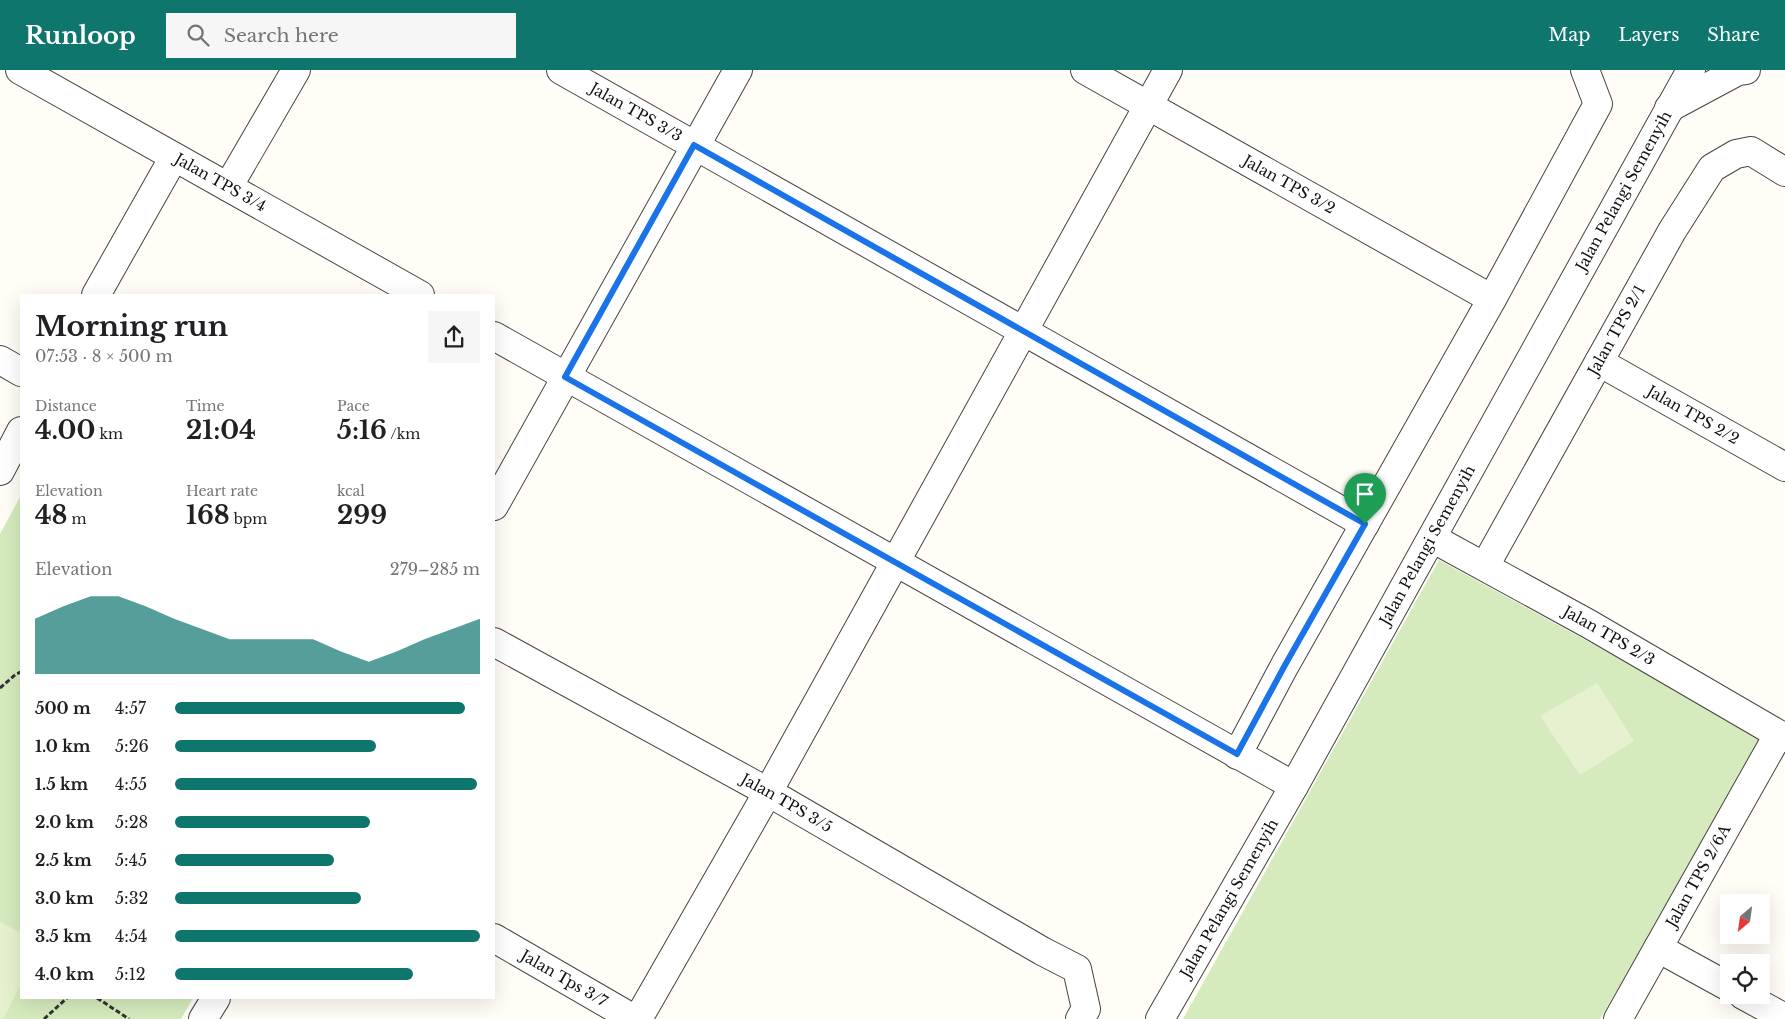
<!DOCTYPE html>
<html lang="en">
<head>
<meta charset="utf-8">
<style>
  body { margin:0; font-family:"Libre Baskerville",serif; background:#f6f6f6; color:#202124; height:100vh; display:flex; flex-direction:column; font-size:19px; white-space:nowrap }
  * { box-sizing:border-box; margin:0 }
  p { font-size:16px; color:#757577 }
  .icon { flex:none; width:28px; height:28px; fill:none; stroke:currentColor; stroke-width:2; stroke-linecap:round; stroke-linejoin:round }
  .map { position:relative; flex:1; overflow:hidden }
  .panel { position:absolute; left:20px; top:224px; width:475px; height:705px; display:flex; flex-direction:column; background:#fff; border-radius:0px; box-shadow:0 5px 20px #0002 }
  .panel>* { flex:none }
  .needle { width:32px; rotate:209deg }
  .controls { position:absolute; left:1720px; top:824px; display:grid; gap:10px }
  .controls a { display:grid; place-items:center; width:50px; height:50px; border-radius:0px; background:#fff; box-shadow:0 5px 20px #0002; font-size:25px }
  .pin { position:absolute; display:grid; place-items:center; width:42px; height:42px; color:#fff; margin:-51px -21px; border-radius:50% 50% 50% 0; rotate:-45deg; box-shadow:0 0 5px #0007 }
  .pin .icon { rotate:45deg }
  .round { display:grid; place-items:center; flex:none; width:52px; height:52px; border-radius:0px; background:#f6f6f6 }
  .summary { display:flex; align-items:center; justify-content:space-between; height:85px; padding:0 15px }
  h1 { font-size:28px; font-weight:800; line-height:38px }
  .metrics { display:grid; grid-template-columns:repeat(3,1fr); gap:8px; height:85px; padding:5px 15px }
  .metrics div { display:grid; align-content:center }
  .metrics b { font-size:25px; font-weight:800 }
  .metrics small { font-size:14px; font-weight:400 }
  .metrics p { font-size:14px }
  .chart { height:140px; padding:10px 15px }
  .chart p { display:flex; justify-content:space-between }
  .chart svg { width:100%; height:90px; margin-top:5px; fill:#0f766e; opacity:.7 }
  ul { padding:0 15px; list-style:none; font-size:16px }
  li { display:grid; grid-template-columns:80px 60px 1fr; align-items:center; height:38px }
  li i { height:12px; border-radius:6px; background:#0f766e }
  header { display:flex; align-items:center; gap:30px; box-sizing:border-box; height:70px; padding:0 25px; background:#0f766e; color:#fff }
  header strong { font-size:24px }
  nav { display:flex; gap:28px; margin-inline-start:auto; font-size:18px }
  .search { width:350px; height:45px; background:#f6f6f6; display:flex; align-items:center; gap:12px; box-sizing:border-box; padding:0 18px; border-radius:0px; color:#757577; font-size:19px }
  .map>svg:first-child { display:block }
  .green { fill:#d5ebbd }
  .pitch { fill:#e6f2cf }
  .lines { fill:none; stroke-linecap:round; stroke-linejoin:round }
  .minor-casing { stroke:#444; stroke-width:30 }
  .path { stroke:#333; stroke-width:3; stroke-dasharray:5 2.5; stroke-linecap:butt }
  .minor { stroke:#fff; stroke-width:28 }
  .route-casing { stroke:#fff; stroke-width:10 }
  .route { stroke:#1a73e8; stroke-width:6 }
  .labels { text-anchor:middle; stroke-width:5; stroke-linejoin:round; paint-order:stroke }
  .street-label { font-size:15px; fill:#111; stroke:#fff }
</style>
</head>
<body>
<header>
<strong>Runloop</strong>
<div class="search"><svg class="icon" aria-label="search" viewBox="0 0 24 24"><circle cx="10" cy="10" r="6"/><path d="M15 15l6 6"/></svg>Search here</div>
<nav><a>Map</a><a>Layers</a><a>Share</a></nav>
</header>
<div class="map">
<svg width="1785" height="949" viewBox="0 0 1785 949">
  <rect width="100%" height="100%" fill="#fffdf5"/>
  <!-- green -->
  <path class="green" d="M21,425v503h172l-12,21h-181v-485z
    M1439,490l326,178 -165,281h-417z"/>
  <!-- pitch -->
  <path class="pitch" d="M1597,613l37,58 -54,34 -40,-59z
    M0,852l21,11v51l-18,35h-3z"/>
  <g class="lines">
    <defs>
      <g id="minor">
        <path id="s1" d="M20,0l400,225"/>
        <path id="s2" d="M561,0l804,454"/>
        <path id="s3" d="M1085,0l407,229"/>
        <path d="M1669,38l69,-37 8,-1"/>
        <path d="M228,117l68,-117"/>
        <path d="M96,225l78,-138"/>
        <path d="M494,266l800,450"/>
        <path d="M0,290l21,12"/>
        <path id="s4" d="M1599,292l186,105"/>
        <path d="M0,401l21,-40"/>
        <path d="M494,436l244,-436"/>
        <path id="s5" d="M1432,468l157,86 196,114"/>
        <path id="s6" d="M1485,496l187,-335 40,-63 24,-14 15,-3 34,21"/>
        <path id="s7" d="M494,572l274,150 274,159 35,18 9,40 -6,10"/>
        <path d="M1237,685l48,-90 207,-366 106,-195 -13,-34"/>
        <path id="s8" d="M494,868l140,81"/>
        <path d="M1658,878l71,39"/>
        <path d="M1743,925l42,23"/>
        <path d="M203,949l13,-21"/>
        <path d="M638,949l130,-227 400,-722"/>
        <path id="s9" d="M1160,949l134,-233 397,-716"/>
        <path id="s10" d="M1618,949l160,-284"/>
      </g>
    </defs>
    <!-- minor casing -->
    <use href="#minor" class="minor-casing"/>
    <!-- path -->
    <path class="path" d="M0,618l16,-14 5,-2
      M97,928l32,21
      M44,949l23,-21"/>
    <!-- minor -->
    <use href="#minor" class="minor"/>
  </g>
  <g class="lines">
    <defs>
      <path id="route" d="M694,75l671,379 -80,141 -48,89 -672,-377z"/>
    </defs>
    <!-- route casing -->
    <use href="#route" class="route-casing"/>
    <!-- route -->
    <use href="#route" class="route"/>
  </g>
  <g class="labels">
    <!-- street labels -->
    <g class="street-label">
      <text dy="5" stroke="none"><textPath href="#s2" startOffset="86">Jalan TPS 3/3</textPath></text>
      <text dy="5" stroke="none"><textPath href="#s1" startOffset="230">Jalan TPS 3/4</textPath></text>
      <text dy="5" stroke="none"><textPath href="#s3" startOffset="234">Jalan TPS 3/2</textPath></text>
      <text dy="5" stroke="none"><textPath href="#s9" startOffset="949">Jalan Pelangi Semenyih</textPath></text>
      <text dy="5" stroke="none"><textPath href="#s6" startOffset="270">Jalan TPS 2/1</textPath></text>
      <text dy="5" stroke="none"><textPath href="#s4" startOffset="108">Jalan TPS 2/2</textPath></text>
      <text dy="5" stroke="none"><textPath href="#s9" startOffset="544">Jalan Pelangi Semenyih</textPath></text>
      <text dy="5" stroke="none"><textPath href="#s5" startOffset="202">Jalan TPS 2/3</textPath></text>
      <text dy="5" stroke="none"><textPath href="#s7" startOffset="334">Jalan TPS 3/5</textPath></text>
      <text dy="5" stroke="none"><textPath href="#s10" startOffset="164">Jalan TPS 2/6A</textPath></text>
      <text dy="5" stroke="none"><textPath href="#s9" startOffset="139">Jalan Pelangi Semenyih</textPath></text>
      <text dy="5" stroke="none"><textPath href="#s8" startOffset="81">Jalan Tps 3/7</textPath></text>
    </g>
  </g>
</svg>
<div class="controls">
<a><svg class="needle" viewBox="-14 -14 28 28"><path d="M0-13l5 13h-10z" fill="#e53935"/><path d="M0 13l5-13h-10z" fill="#757577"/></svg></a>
<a><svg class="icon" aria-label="locate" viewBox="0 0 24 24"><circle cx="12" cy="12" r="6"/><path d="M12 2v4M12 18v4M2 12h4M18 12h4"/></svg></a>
</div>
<div class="pin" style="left:1365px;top:454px;background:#1e9e55"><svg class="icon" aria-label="arrive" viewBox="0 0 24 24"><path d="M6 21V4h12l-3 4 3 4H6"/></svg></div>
<section class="panel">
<div class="summary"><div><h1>Morning run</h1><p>07:53 · 8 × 500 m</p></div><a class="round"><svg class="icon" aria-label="share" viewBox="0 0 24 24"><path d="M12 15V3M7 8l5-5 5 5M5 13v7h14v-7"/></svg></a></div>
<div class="metrics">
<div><p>Distance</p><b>4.00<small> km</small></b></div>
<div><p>Time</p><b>21:04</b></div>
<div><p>Pace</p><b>5:16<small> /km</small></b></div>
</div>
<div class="metrics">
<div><p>Elevation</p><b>48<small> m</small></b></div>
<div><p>Heart rate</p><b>168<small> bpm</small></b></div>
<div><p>kcal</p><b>299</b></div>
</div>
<div class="chart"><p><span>Elevation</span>279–285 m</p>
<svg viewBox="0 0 160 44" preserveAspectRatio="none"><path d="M0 44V17L10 11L20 6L30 6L40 11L50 17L60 22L70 27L80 27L90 27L100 27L110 33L120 38L130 33L140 27L150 22L160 17V44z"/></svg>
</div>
<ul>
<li><b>500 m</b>4:57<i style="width:95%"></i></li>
<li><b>1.0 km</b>5:26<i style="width:66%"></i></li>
<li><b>1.5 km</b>4:55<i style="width:99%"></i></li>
<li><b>2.0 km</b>5:28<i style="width:64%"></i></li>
<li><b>2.5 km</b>5:45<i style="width:52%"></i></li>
<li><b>3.0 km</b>5:32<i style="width:61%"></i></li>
<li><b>3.5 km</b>4:54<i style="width:100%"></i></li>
<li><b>4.0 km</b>5:12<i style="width:78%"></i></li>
</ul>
</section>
</div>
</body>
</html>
